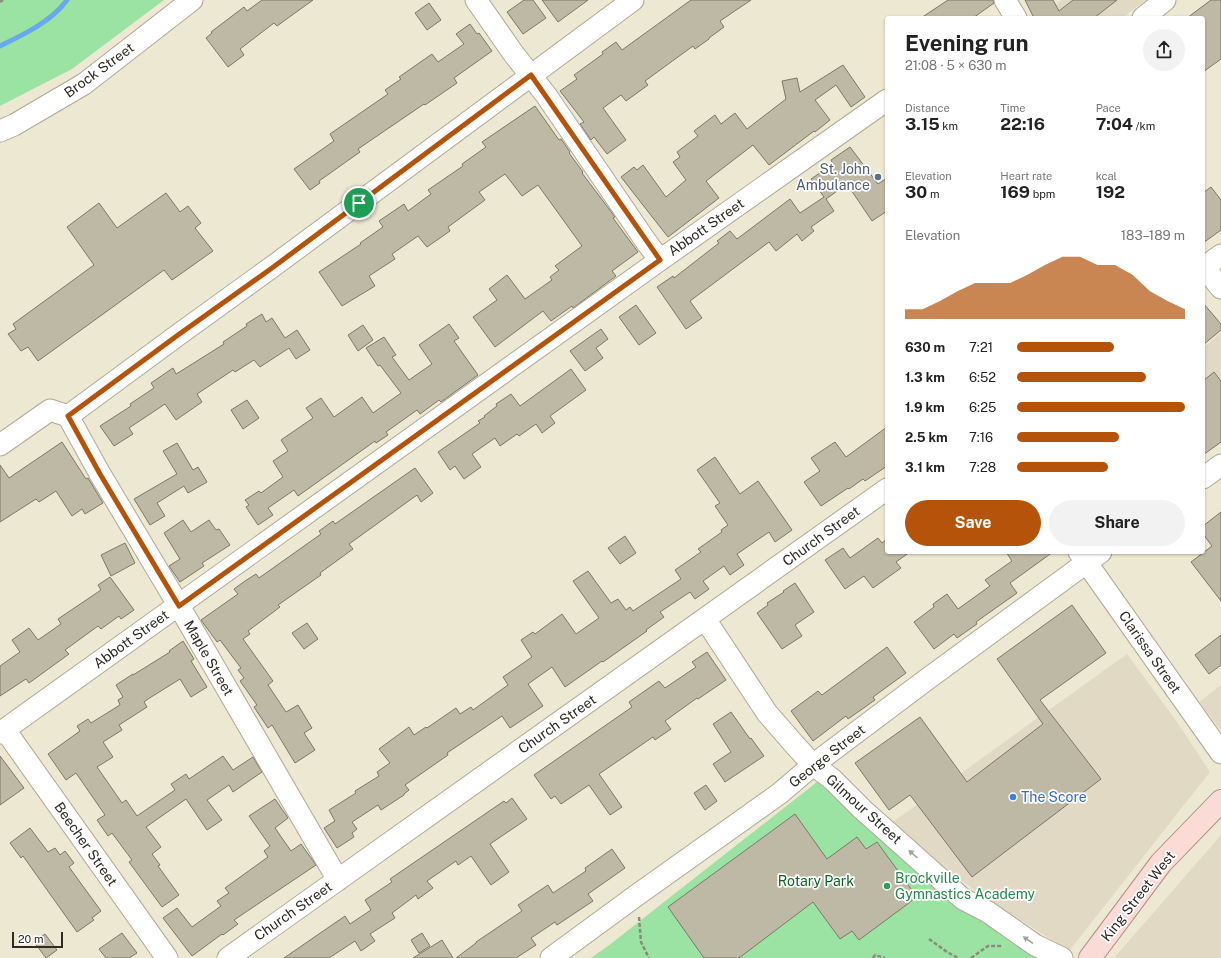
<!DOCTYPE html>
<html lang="en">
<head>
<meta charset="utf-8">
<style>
  body { margin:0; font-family:"Public Sans",sans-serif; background:#f2f2f2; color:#222; height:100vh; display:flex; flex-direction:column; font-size:15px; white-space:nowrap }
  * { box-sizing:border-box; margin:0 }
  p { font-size:13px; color:#767676 }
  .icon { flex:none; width:22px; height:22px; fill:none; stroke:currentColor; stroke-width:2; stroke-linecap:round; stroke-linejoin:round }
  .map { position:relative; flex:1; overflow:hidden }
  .drawer { position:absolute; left:885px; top:16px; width:320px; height:538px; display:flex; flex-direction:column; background:#fff; border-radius:4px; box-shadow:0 1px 3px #0004 }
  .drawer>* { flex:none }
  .scale { position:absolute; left:12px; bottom:10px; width:51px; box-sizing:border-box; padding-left:4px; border:2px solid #2d2b23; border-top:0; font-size:11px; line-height:14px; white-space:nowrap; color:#2d2b23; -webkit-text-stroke:3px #fff; paint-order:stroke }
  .pin { position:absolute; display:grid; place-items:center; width:34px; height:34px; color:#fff; margin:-17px; border:2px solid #fff; border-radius:50%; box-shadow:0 1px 4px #0007 }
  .round { display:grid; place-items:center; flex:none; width:42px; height:42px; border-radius:21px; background:#f2f2f2 }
  .summary { display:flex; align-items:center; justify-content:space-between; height:68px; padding:0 20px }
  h1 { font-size:22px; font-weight:700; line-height:30px }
  .stats { display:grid; grid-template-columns:repeat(3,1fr); gap:6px; height:68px; padding:4px 20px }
  .stats div { display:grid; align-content:center }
  .stats b { font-size:17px; font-weight:700 }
  .stats small { font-size:11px; font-weight:400 }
  .stats p { font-size:11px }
  .chart { height:112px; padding:8px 20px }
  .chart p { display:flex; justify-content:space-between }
  .chart svg { width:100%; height:72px; margin-top:4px; fill:#b45309; opacity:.7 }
  .button { display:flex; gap:8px; margin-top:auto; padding:8px 20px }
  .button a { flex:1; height:46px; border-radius:24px; background:#b45309; color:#fff; font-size:16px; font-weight:700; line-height:46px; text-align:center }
  .button a+a { background:#f2f2f2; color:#222 }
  ul { padding:0 20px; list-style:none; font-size:13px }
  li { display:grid; grid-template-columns:64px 48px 1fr; align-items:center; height:30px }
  li i { height:10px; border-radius:5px; background:#b45309 }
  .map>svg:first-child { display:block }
  .commercial { fill:#e2d9c5 }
  .green { fill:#9be3a2 }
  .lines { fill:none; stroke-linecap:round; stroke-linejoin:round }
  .stream { stroke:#66a9ee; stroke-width:5 }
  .building { fill:#beb9a4; stroke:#7d7764 }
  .minor-casing { stroke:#afa995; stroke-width:23 }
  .major-casing { stroke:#b18e84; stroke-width:24 }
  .path { stroke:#8d8a7b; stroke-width:2.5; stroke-dasharray:4 2; stroke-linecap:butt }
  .minor { stroke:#fff; stroke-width:21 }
  .major { stroke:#fbdbd5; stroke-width:22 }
  .oneway { fill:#a0a09c }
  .route-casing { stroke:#fff; stroke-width:8 }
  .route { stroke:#b45309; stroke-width:5 }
  .service-dot { fill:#5c6f8a; stroke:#fff; stroke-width:1.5 }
  .shop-dot { fill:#3f7fe0; stroke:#fff; stroke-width:1.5 }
  .leisure-dot { fill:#2e9e5b; stroke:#fff; stroke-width:1.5 }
  .labels { text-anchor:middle; stroke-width:3.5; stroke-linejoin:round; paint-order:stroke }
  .street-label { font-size:14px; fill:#2d2b23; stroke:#fff }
  .service-label { font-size:14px; fill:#4e5e75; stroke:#fff; text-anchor:end }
  .shop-label { font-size:14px; fill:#366cbe; stroke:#fff; text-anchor:start }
  .leisure-label { font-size:14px; fill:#27864d; stroke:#fff; text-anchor:start }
  .park-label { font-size:14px; fill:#106325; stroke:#fff }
</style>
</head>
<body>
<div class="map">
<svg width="1221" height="958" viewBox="0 0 1221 958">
  <rect width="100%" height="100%" fill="#ede8d2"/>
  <!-- commercial -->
  <path class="commercial" d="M1062,0h84l-24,18h-82z
    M1221,333v102l-18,-23v-64z
    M1127,654l50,68 33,50 -141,179 -95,-61 -84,-66z
    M1221,685v46l-22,-29z
    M1221,835v123h-107z"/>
  <!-- green -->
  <path class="green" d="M0,0h164l-92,69 -72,37z
    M817,782l222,176h-448l17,-12z"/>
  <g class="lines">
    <!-- stream -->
    <path class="stream" d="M0,46c23,-11 52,-25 67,-46"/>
  </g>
  <!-- building -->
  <path class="building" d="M262,0h51l-36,26 -3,-3 -34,26 4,6 -16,12 -22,-29 6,-5 -1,-1 33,-25 3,4z
    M524,0h9l13,18 -23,16 -16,-22z
    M542,0h46l-30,22z
    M691,0h60l-31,21 4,6 -15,11v1l-14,10 -2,-3 -48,35 3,4 -22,16 -5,-6 -18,13 23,32 -19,14 -13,-17 -3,3 -11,-16 4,-2 -24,-31 17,-12 -3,-4 29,-21 -1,-2 14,-10 6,8z
    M948,0h45l1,3 -21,15h-52z
    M1025,0h28l6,11 14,-11h44l-23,18h-60z
    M1211,0h10v59l-18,13v-54h-16z
    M429,3l12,17 -14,10 -12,-17z
    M470,24l7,10 2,-1 13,18 -38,27 3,5 -32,22 -1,-1 -66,45 2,3 -41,29 1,2 -10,7 -16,-21 40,-28 -4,-7 58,-40 -3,-4 16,-11 -2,-2 33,-23 6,8 26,-18 -8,-10z
    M843,65l22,32 -14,10 -15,-22 -21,15 15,20 -15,12 -1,-1 -45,34 -16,-20 -47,36 13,17 -51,39 -47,-60 13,-10 3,3 6,-5 23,32 20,-17 -13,-18 7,-5 -3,-5 21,-16 -4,-5 21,-16 6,9 14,-11 12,16 39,-30 -4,-18 15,-3 3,14z
    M535,106l24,34 2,-1 9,13 -1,1 14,19 -1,1 33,44 -2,1 25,34 -26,19 4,5 -43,32 -1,-2 -21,15 -8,-10 -48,36 -22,-30 24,-17 -8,-11 18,-14 18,24 27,-19 -2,-3 9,-7 -4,-4 27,-20 -44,-61 -16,11 -17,-22 -26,18 6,8 -37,27 2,4 -23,16 -9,-11 -26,18 3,5 -26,17 6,10 -33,20 -23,-34 42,-28 -1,-1 23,-16 -4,-6 25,-17 4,7 23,-17 -3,-4 35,-24 -1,-2 24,-17 -4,-5z
    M850,147l28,37 9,-6v33l-15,10 -25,-37 -21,15 8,12 -23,16 3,4 -12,10 -5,-7 -21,17 -7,-9 -79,59 12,17 -16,11 -29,-42 16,-11 1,2 45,-35 -2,-2 13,-10 7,8 53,-40 10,14 24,-16 -13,-18 22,-15 -2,-4z
    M1211,187l10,13v30l-18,13v-50z
    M166,193l14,19 8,-6 13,17 -6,5 18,23 -41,29 -8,-10 -126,91 -10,-14 -7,4 -13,-17 8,-5 -3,-5 81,-59 -27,-38 32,-24 18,25z
    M1203,303l18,21v6l-18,15z
    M636,305l20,28 -17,12 -20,-28z
    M262,314l4,8 6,-4 13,20 12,-8 13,20 -14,9 -7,-11 -29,19 -6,-7 -19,12 -2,-2 -36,24 5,8 -26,18 -11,-16 -36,24 4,6 -19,12 -14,-20 31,-20 -1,-2 24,-16 -3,-5 22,-15 3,6 5,-3 43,-27 -1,-2 24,-16 -1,-2z
    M449,324l10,14 -5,3 24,34 -37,27 -2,-2 -19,14 -3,-4 -31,22 2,3 -12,8 -1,-2 -77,55 -4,-6 -26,18 5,7 -15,10 -12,-18 3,-2 -4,-5 14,-9 2,2 22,-16 -10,-16 15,-10 -7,-11 32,-22 -7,-10 15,-10 13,19 28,-20 11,16 28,-20 -21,-28 -2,1 -12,-18 18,-11 12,18 -4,2 17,23 23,-16 -13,-19z
    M363,325l10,15 -15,11 -10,-16z
    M601,329l7,10 -12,9 7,10 -18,13 -15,-20z
    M571,369l15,21 -36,26 5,7 -13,10 -6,-9 -17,12 -2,-2 -17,12 -5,-8 -23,16 9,13 -17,12 -9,-13 -5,4 -12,-18 42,-29 -2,-2 7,-4 -1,-1 13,-10 -1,-2 15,-10 9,12z
    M1214,372l7,9v61l-18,13v-74z
    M247,400l12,18 -16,11 -12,-19z
    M887,427v39l-22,15 -2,-2 -14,10 -1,-1 -27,18 -17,-24 16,-11 -9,-13 24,-16 11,15z
    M62,442l24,37 2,-1 15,25 -18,11 -3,-5 -10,7 -16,-25 -17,11 -3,-3 -36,23v-57l9,13z
    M177,443l16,27 5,-3 9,15 -19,11 -4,-7 -27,17 8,13 -15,9 -16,-26 43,-25 -14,-23z
    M715,457l25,37 18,-13 34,49 -17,12 -6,-10 -32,22 7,11 -14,10 -6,-9 -21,15 6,8 -14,10 -5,-7 -30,20 4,5 -18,13 1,1 -44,31 -1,-1 -37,26 -13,-20 -24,17 15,22 -33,22 -8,-12 -55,37 1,2 -43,30 4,5 -5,4v1l-23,15 -3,-5 -26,17 5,7 -5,4 2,4 -17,11 -13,-20 11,-7 -6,-11 27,-17 -1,-2 24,-15 -2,-4 13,-9 -11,-14 30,-22 5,8 12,-8 1,1 29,-20 4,6 11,-7 2,3 35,-25 -5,-8 29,-20 -11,-17 12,-8 2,2 27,-20 14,20 23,-16 -26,-37 15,-10 23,32 7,-4 8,11 4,-3 3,4 48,-32 -6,-9 26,-18 -3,-3 24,-17 -1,-2 7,-5 -13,-19 5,-3 -23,-33z
    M415,468l18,25 -12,9 -4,-7 -68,49 4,5 -33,24 1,2 -43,30 2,2 -32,24 2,3 -7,5 30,42 -5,4 18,27 12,-7 14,23 -8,5 11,17 -20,13 -23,-38 -4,3 -14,-21 3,-2 -17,-24 4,-3 -6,-8 3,-2 -21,-28 -3,2 -16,-22 37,-26 -4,-5 11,-8 11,-7 3,4 62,-44 -2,-3 14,-10 2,3z
    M1221,512v89l-30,-39 21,-16 -9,-12v-8z
    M183,520l8,12 18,-12 7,10 3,-1 11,16 -28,18 2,3 -24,16 -11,-16 11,-7 -16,-26z
    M625,536l11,17 -16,11 -12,-16z
    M878,538l4,5 5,-4v13h23l-14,10 5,6 -28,20 -9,-12 -19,13 -20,-29 18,-12 7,10z
    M125,543l10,20 -24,13 -10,-21z
    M1006,552h47l-43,31 7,10 -41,29 1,2 -20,14 -3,-4 -20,15 -20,-27 20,-15 -1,-3 14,-10 11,15 32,-23 -5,-6 27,-19z
    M110,577l24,33 -13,9 -2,-3 -18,13 -3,-3 -33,24 4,4 -40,29 -3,-4 -26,17v-30l20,-14 -8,-12 17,-12 9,12 23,-16 -3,-5 43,-29 -3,-5z
    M795,583l19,29 -19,13 7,11 -20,13 -25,-36 11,-8 -1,-2 17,-11 -1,-1z
    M1072,605l34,48 -66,47 61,79 -129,98 -62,-82 -21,15 -34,-47 65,-46 47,65 76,-58 -46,-65z
    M307,623l11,16 -14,10 -12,-16z
    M1221,635v30l-12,9 -14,-19z
    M183,641l11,18 -3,2 16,26 -16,10 -11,-18 -32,20 -4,3 3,5 -28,18 3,5 -19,12 10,15 -16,10 25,36 4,-3 11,16 38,-26 -4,-6 15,-10 3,5 34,-23 10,14 20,-13 9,15 -29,20 -4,-7 -22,15 15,20 -15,10 -21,-31 -40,28 15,20 -9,7 8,11 -2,1 21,29 -17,12 -33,-45 3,-2 -20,-27 -4,3 -11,-16 8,-5 -29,-42 -10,7 -18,-26 32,-23 -3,-5 11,-7 3,4 29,-18 -2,-5 5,-3 -7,-12 17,-11v1l37,-23 -1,-1z
    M887,647l19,26 -33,24 2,3 -27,19 -2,-3 -33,25 -22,-30 27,-20 4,4z
    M707,652l19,28 -28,19 -1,-1 -32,23 6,8 -16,11 -2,-3 -54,37 23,33 -12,8 -21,-30 -28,19 -6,-8 -4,3 -17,-24 98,-68 -3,-5 30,-21 6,7 31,-21 -4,-5z
    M731,712l19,27 1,-1 13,18 -39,26 -12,-18 18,-12 -18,-28z
    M0,756l24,32 -24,17z
    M706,785l11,16 -12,9 -11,-17z
    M512,798l15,21 -37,25 19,28 -18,13 -20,-29 -13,9 -2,-4 -29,20 6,7 -15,11 -2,-4 -24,18 3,5 -25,16 5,7 -14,10 -6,-10 -26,17h-45l61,-42 5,8 21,-14 -6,-10 27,-18 -2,-3 114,-78 2,2z
    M275,799l13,19 -13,10 16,23 10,-7 15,21 -82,55 4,4 -15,11 -1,-1 -30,22 -29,-38 14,-10 15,19 29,-21 -4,-5 12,-8 -4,-5 43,-31 -4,-6 6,-5 -21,-30z
    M795,814l32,45 30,-22 9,12 11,-7 40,55 -58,43 -7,-9 -12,8 -27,-37 -74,56h-35l-36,-51z
    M30,828l18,24 7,-4 5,7 5,-4 9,12 -5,4 32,44 -9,7 2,2 -17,12 -54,-76 -2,2 -11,-15z
    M612,849l13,19 -37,26 5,7 -36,24 -2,-3 -24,16 5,7 -20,13h-60l20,-15v-1l46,-31 -4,-6 30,-20 5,8 33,-22 -1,-3z
    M122,933l15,20 -8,5h-23l-7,-9z
    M422,933l8,13 -11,7 -8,-13z
    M45,934l12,16 -11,8 -12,-16z
    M442,940l11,18h-40z"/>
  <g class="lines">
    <defs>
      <path id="minor" d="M476,0l37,53 33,42 101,148 13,17
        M1005,0l11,18
        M1143,18l22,-18
        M0,131l14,-6 70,-41 108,-84
        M1203,266l18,22
        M1203,268l18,-13
        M68,416l110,-81 94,-68 361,-267
        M68,416l32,58 79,132 159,274
        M0,445l50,-35 18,6
        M1203,478l18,-13
        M1079,552l142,201
        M705,619l62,94 27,31 19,21 19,14 30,30 101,90 25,13 47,33 27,13
        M5,730l162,228
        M0,733l660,-473 227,-160
        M228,958l659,-469
        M551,958l86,-63 142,-101 34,-29 113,-85 175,-128"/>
      <path id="major" d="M1090,958l71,-95 60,-62"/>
    </defs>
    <!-- minor casing -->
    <use href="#minor" class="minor-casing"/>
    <!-- major casing -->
    <use href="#major" class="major-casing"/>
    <!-- path -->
    <path class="path" d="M0,2l3,-2
      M639,917l2,25 8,16
      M929,939l18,13 11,6
      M873,958l2,-3 10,3
      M971,958l17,-12h15"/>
    <!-- minor -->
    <use href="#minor" class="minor"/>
    <!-- major -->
    <use href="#major" class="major"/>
  </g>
  <!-- one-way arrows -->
  <defs><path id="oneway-solid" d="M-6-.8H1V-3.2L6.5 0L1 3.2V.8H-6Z"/></defs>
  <g class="oneway">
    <use href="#oneway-solid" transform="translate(913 854) rotate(-138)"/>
    <use href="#oneway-solid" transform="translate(1028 940) rotate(-146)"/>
  </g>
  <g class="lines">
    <defs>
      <path id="route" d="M531,75l129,185 -481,346 -79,-132 -32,-58 110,-81 94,-67z"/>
    </defs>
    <!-- route casing -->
    <use href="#route" class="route-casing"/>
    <!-- route -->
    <use href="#route" class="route"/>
  </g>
  <!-- markers -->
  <circle class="service-dot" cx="878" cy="177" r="4"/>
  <circle class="shop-dot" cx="1013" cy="797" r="4"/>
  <circle class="leisure-dot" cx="887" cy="886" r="4"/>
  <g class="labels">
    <!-- street labels -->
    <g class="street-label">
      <text transform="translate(99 70) rotate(-36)" y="5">Brock Street</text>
      <text transform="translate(706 227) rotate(-35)" y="5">Abbott Street</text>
      <text transform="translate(821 536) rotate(-36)" y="5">Church Street</text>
      <text transform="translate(131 639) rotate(-36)" y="5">Abbott Street</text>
      <text transform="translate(1150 652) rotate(55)" y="5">Clarissa Street</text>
      <text transform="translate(209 658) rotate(60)" y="5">Maple Street</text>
      <text transform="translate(557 724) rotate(-35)" y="5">Church Street</text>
      <text transform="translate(827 756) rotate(-38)" y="5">George Street</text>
      <text transform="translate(864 809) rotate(42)" y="5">Gilmour Street</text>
      <text transform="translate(86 844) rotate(55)" y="5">Beecher Street</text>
      <text transform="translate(1138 896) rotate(-52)" y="5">King Street West</text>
      <text transform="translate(293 911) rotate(-35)" y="5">Church Street</text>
    </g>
    <!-- service labels -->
    <g class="service-label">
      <text x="870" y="174">St. John<tspan x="870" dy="16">Ambulance</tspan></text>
    </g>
    <!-- shop labels -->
    <g class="shop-label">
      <text x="1021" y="802">The Score</text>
    </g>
    <!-- leisure labels -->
    <g class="leisure-label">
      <text x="895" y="883">Brockville<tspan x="895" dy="16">Gymnastics Academy</tspan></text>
    </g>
    <!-- park labels -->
    <g class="park-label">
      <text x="816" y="886">Rotary Park</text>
    </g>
  </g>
</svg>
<div class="scale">20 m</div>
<div class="pin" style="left:359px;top:203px;background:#1e9e55"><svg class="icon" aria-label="arrive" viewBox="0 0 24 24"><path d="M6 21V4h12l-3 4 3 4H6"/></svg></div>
<section class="drawer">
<div class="summary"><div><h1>Evening run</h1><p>21:08 · 5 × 630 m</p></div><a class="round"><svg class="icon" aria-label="share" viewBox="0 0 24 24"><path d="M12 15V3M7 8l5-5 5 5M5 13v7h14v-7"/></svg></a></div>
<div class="stats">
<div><p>Distance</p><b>3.15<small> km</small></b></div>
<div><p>Time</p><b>22:16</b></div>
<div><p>Pace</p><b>7:04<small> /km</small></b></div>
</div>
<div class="stats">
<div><p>Elevation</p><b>30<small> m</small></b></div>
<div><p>Heart rate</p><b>169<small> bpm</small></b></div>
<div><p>kcal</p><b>192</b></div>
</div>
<div class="chart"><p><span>Elevation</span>183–189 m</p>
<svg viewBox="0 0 160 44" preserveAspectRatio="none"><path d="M0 44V38L10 38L20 33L30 27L40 22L50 22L60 22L70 17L80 11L90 6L100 6L110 11L120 11L130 17L140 27L150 33L160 38V44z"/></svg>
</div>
<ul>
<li><b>630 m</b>7:21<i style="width:58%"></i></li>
<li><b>1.3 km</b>6:52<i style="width:77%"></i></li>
<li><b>1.9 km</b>6:25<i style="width:100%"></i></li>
<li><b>2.5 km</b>7:16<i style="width:61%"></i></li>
<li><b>3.1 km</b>7:28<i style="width:54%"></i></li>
</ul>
<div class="button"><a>Save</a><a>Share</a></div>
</section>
</div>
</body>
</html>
